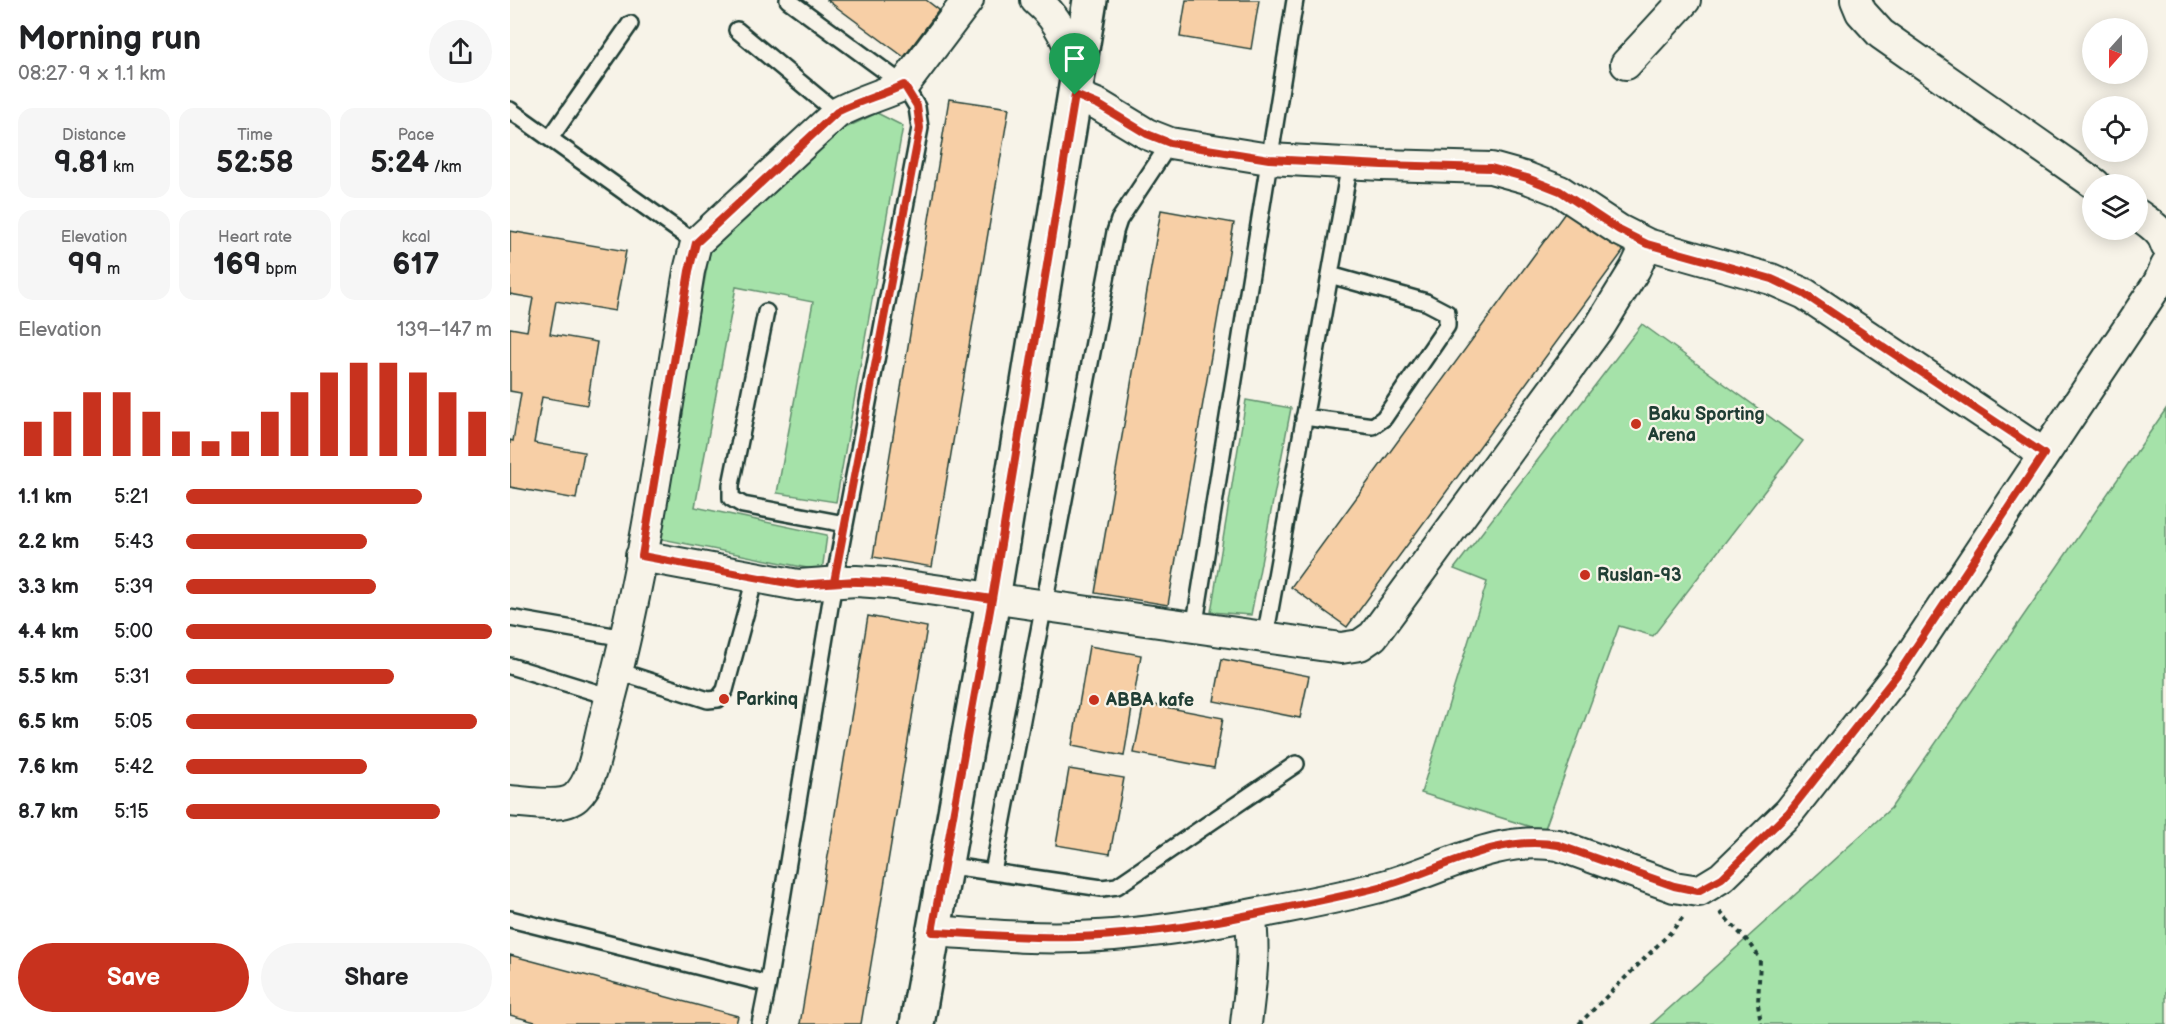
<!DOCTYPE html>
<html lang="en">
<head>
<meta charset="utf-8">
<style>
  body { margin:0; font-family:"Balsamiq Sans",sans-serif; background:#f6f6f6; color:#202124; height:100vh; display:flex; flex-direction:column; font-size:22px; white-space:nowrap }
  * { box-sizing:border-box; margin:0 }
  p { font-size:20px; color:#757577 }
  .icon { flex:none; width:33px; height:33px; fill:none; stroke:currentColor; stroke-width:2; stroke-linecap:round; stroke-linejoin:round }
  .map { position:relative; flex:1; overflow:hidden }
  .panel { display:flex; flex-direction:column; background:#fff; width:510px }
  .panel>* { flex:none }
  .needle { width:39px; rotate:201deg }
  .tools { position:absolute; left:1572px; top:18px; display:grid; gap:12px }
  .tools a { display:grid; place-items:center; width:66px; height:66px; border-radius:50%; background:#fff; box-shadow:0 3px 15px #0003; font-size:30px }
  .pin { position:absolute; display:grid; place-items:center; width:51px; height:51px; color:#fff; margin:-62px -26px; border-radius:50% 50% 50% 0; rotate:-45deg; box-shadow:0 0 6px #0007 }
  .pin .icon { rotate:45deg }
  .round { display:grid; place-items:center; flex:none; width:63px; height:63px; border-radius:32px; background:#f6f6f6 }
  .summary { display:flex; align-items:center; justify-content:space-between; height:102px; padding:0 18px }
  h1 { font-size:33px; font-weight:800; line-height:45px }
  .figures { display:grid; grid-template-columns:repeat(3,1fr); gap:9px; height:102px; padding:6px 18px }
  .figures div { display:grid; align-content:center; border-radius:15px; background:#f6f6f6; text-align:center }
  .figures b { font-size:30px; font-weight:800 }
  .figures small { font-size:16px; font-weight:400 }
  .figures p { font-size:16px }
  .chart { height:168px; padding:12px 18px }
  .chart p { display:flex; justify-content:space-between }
  .chart svg { width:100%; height:108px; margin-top:6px; stroke:#c8321e; stroke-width:6 }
  .button { display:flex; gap:12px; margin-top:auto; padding:12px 18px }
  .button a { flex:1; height:69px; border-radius:36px; background:#c8321e; color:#fff; font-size:24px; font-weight:800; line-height:69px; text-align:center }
  .button a+a { background:#f6f6f6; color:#202124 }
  ul { padding:0 18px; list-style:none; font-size:20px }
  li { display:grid; grid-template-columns:96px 72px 1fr; align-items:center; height:45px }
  li i { height:15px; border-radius:8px; background:#c8321e }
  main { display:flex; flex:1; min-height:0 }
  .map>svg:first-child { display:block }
  .green { fill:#a5e2a9; stroke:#62906e; stroke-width:1.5 }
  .building { fill:#f7cfa6; stroke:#1f3d34; stroke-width:1.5 }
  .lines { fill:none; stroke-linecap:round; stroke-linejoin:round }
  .service-casing { stroke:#1f3d34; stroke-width:20 }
  .minor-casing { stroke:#1f3d34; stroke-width:34 }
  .tertiary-casing { stroke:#1f3d34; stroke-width:38 }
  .path { stroke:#1f3d34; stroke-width:4; stroke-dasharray:4.5 4.5; stroke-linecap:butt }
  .service { stroke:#f7f3e8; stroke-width:15 }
  .minor { stroke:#f7f3e8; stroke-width:30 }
  .tertiary { stroke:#f7f3e8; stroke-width:33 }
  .route-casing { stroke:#fff; stroke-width:12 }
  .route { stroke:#c8321e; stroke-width:8 }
  .poi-dot { fill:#c8321e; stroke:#f7f3e8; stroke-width:2 }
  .labels { text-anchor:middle; stroke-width:4.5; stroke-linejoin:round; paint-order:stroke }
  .poi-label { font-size:18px; font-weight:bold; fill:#1f3d34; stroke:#f7f3e8; text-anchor:start }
</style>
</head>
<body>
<main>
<section class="panel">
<div class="summary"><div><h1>Morning run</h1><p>08:27 · 9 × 1.1 km</p></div><a class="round"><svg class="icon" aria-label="share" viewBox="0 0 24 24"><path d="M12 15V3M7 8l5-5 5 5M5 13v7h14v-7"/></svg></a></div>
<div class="figures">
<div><p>Distance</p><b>9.81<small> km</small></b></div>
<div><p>Time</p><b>52:58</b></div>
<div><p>Pace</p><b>5:24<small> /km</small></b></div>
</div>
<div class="figures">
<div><p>Elevation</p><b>99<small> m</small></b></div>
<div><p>Heart rate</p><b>169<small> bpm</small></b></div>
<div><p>kcal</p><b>617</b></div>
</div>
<div class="chart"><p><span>Elevation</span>139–147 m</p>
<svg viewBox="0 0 160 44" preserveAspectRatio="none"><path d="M5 44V30M15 44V26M25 44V18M35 44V18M45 44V26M55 44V34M65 44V38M75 44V34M85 44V26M95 44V18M105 44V10M115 44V6M125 44V6M135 44V10M145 44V18M155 44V26"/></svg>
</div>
<ul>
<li><b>1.1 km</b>5:21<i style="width:77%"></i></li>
<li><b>2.2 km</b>5:43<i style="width:59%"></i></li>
<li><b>3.3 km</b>5:39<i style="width:62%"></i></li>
<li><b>4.4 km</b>5:00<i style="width:100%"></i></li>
<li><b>5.5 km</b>5:31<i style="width:68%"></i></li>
<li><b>6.5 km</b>5:05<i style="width:95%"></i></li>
<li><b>7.6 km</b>5:42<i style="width:59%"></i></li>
<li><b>8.7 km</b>5:15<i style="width:83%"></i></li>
</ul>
<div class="button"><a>Save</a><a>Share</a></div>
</section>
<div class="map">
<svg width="1656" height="1024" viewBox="0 0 1656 1024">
  <rect width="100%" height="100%" fill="#f7f3e8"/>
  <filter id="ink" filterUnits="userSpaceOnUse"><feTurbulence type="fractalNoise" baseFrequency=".0167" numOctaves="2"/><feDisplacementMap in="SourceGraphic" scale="12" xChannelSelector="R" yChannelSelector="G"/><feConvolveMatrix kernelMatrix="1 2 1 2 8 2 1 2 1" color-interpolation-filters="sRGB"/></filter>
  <g filter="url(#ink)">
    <!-- green -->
    <path class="green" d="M367,113l26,13 -67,376 -59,-9 36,-191 -77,-15 -41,220 132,28 -5,36 -165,-33 53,-287 129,-120z
      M1132,324l161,117 -150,195 -34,-10 -75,205 -123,-38 66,-211 -33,-13z
      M736,400l45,8 -40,207 -40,-3z
      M1656,409v615h-514l239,-216z"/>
    <!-- building -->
    <path class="building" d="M317,0h99l13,10 -35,47z
      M676,0h73l-8,49 -71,-12z
      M439,99l60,9 -77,459 -59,-10z
      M1060,206l57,40 -280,381 -56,-40z
      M651,210l73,13 -66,382 -73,-12z
      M0,231l116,20 -11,60 -59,-10 -6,33 47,8 -10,63 -45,-8 -8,46 50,9 -8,47 -66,-12v-47l3,1 8,-48 -11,-2v-63l17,3 6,-33 -23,-4z
      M358,616l59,11 -66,397h-61z
      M579,646l52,9 -17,101 -52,-10z
      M712,659l87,17 -9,42 -86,-17z
      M634,703l79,15 -9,50 -80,-15z
      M559,769l55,9 -14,76 -54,-9z
      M0,955l228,61 -2,8h-194l-32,-9z"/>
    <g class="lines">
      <defs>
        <path id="service" d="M227,30l100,83
          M0,110l186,133
          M41,137l79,-113
          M256,312l-35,173v13l12,7 102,19
          M794,417l69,9 11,-8 63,-92v-13l-21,-11 -96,-27
          M0,618l115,20
          M684,629l101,-629
          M755,638l85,-475
          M0,666l101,31
          M108,671l90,29 10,-1 7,-9 30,-112
          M434,865l158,23 15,-2 179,-122
          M483,872l122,-640 4,-12 51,-77
          M0,919l258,65
          M250,1024l8,-40 66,-402 86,-454 -3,-21 -13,-22 -116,-85"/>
        <path id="minor" d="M526,0c26,22 34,45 42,77
          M1346,0l5,12 20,22 214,150
          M1116,64l59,-64
          M565,95l24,10 48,29 23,9 99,16 113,6 109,3 36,10 33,13 59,39 28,14 124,35 34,15 239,160
          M1628,215c11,8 25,16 28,30
          M131,556l157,29 58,-4 30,2 455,65 19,-3 13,-9 227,-310 35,-57 12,-25
          M0,801c17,1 53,8 66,-4 18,-17 21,-49 27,-72 42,-148 61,-303 86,-454l7,-28 141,-130c22,-12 45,-18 67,-28l64,-85
          M422,931c48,3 97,8 146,6 58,-2 118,-11 176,-23 44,-9 90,-17 133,-29 57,-16 109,-50 171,-40l116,42 25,4 23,-14 67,-65 111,-141 259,-389 7,-16
          M736,1024c4,-37 10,-72 4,-109"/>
        <path id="tertiary" d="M407,1024l72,-401 101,-623"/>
      </defs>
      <!-- service casing -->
      <use href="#service" class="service-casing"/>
      <!-- minor casing -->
      <use href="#minor" class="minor-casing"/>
      <!-- tertiary casing -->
      <use href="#tertiary" class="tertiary-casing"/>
      <!-- path -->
      <path class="path" d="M1210,912l32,34 8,13 -2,46 3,19
        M1069,1024l92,-92 12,-15"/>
      <!-- service -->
      <use href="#service" class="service"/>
      <!-- minor -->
      <use href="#minor" class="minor"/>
      <!-- tertiary -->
      <use href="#tertiary" class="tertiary"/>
    </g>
  </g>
  <g class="lines" filter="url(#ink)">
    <defs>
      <path id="route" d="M565,95l-83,504 -106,-16 -30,-2 -58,4 -156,-29 47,-285 7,-28 141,-131c22,-11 45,-17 67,-27l13,21 3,22 -86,454c53,-2 106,9 158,17l-60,333c48,2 97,7 146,5 58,-2 118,-11 176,-23 44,-9 89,-17 133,-29 57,-16 109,-51 171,-40l116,41 24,5 24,-13 67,-66 111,-141 144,-217 -240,-160 -32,-15 -125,-35 -28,-14 -59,-39 -33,-13 -36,-10 -109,-3 -113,-6 -99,-16 -23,-9 -48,-29 -24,-10"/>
    </defs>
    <!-- route casing -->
    <use href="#route" class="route-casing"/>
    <!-- route -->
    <use href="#route" class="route"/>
  </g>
  <!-- markers -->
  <g class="poi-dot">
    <circle cx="1126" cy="424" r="6"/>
    <circle cx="1075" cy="575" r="6"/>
    <circle cx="214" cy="699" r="6"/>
    <circle cx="584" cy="700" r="6"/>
  </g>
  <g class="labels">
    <!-- poi labels -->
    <g class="poi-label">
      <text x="1138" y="420">Baku Sporting<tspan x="1138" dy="21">Arena</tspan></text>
      <text x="1087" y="581">Ruslan-93</text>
      <text x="226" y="705">Parkinq</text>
      <text x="596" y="706">ABBA kafe</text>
    </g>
  </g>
</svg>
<div class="tools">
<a><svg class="needle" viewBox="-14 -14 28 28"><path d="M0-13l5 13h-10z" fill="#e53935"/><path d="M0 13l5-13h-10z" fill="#757577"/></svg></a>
<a><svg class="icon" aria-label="locate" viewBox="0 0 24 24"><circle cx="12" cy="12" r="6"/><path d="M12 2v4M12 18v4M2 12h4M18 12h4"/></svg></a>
<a><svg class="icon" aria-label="layers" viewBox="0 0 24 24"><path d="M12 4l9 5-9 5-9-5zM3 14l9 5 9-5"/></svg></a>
</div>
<div class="pin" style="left:565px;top:95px;background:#1e9e55"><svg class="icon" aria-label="arrive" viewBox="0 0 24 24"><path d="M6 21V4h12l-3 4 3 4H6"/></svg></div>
</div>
</main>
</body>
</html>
